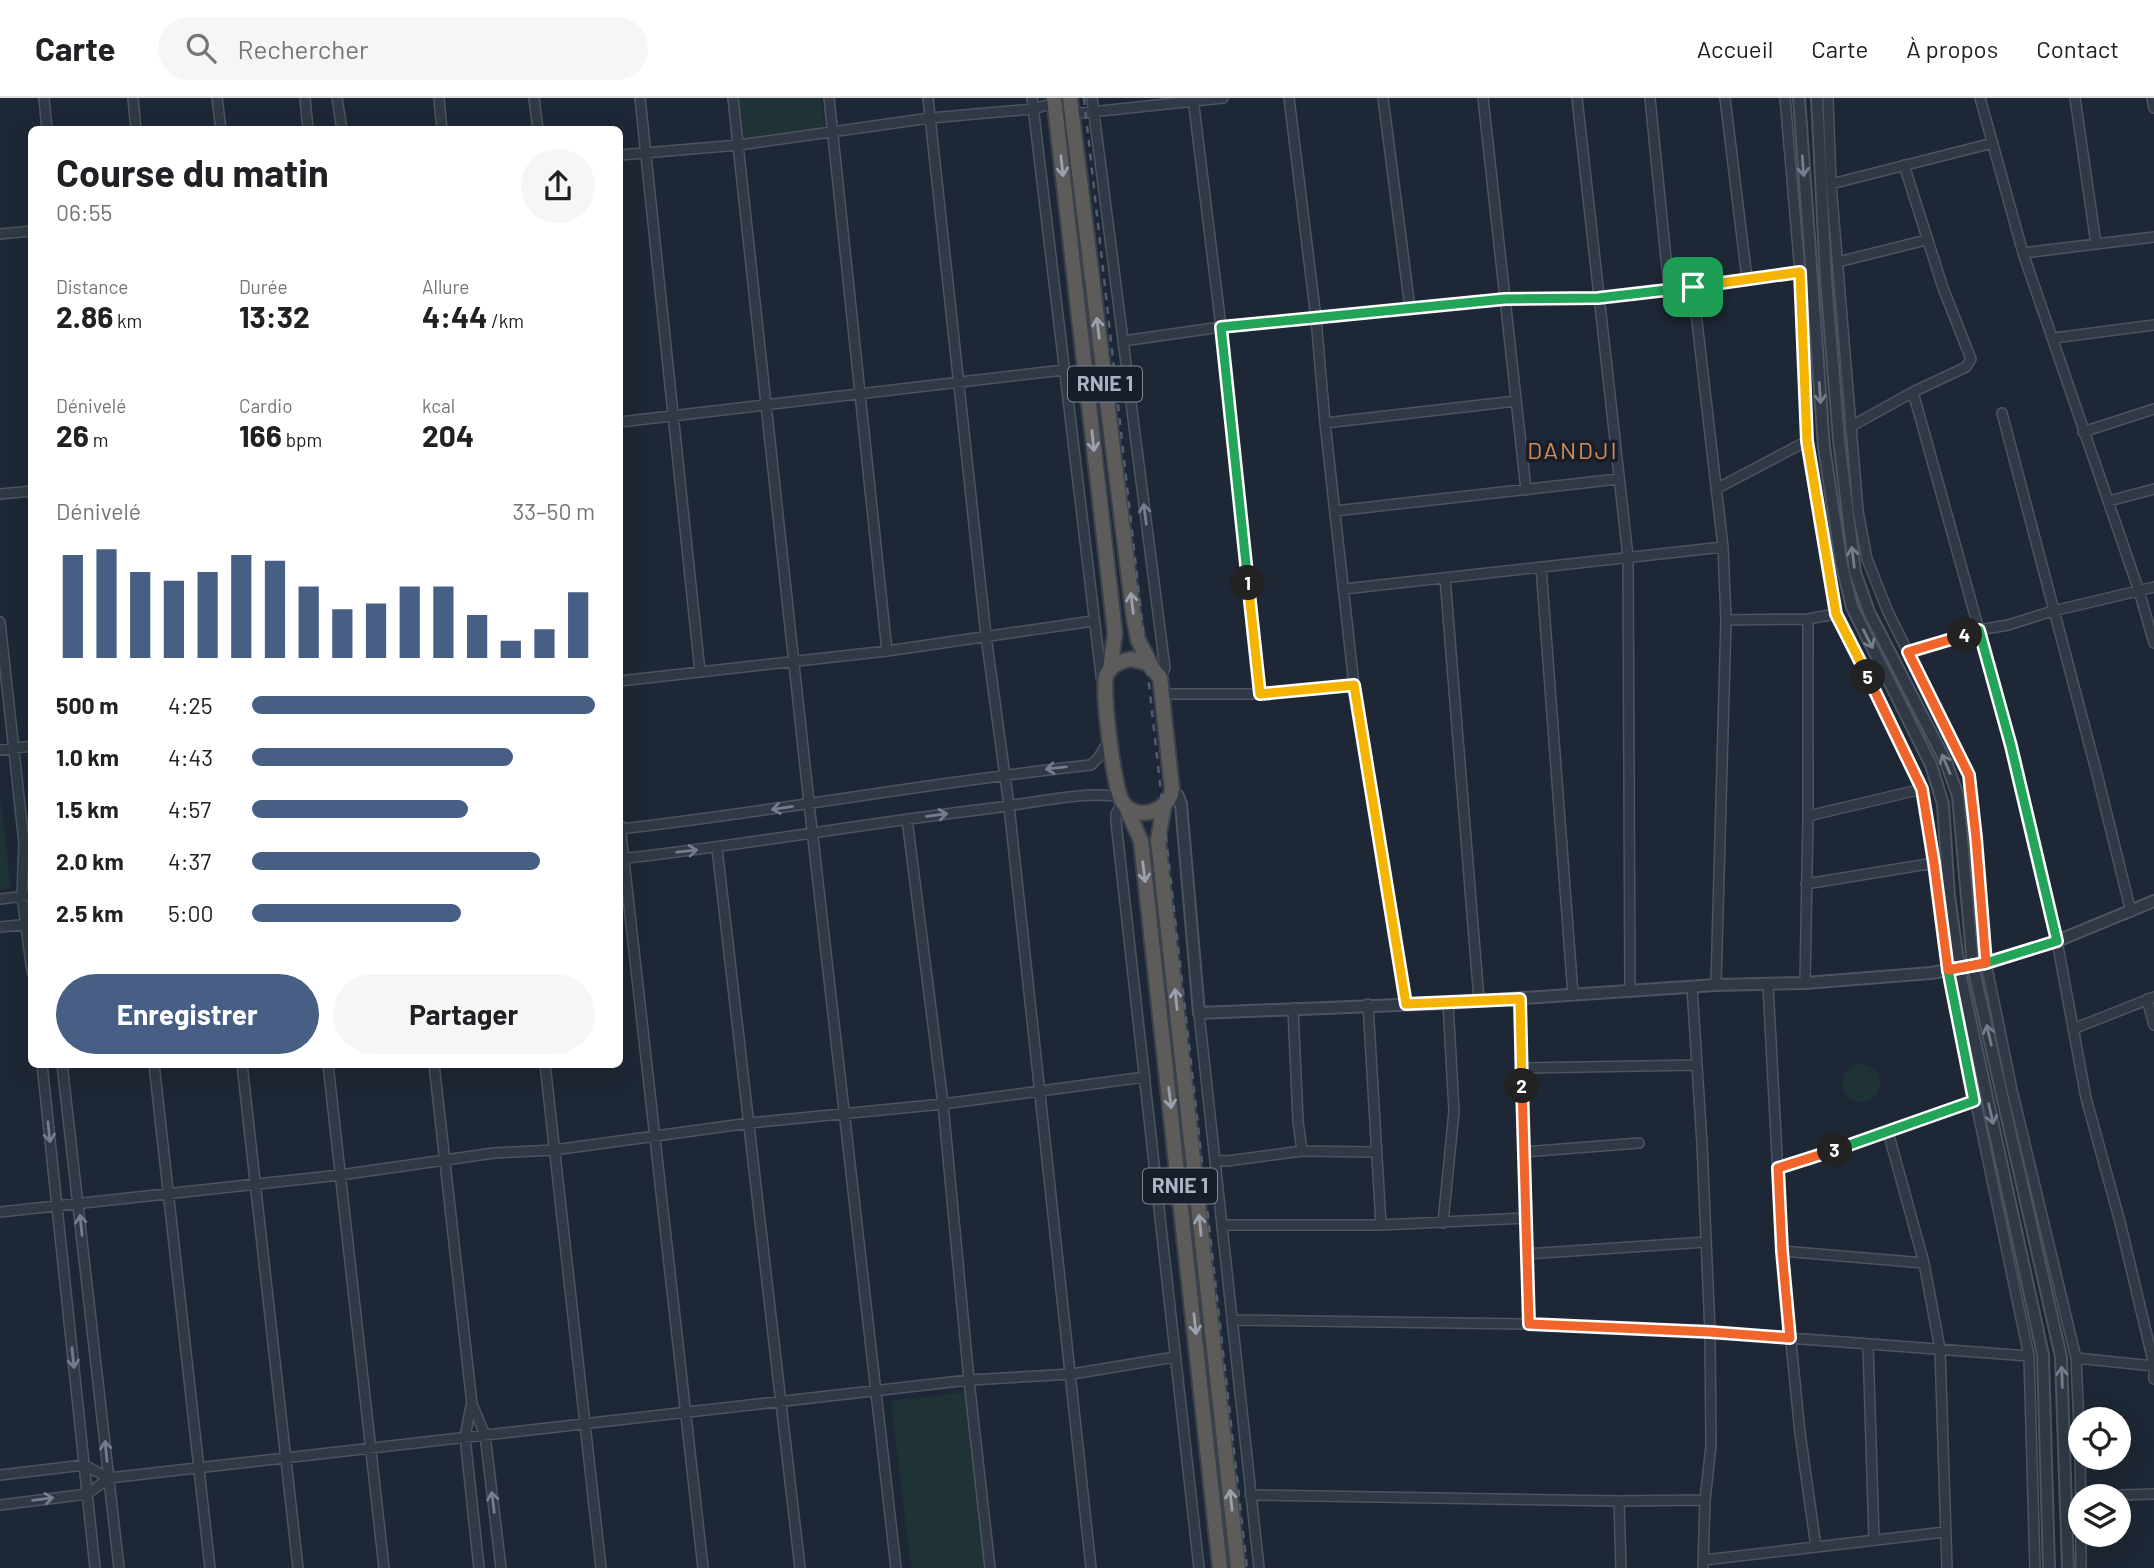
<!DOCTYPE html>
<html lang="fr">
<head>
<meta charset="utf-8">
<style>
  body { margin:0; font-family:Barlow,sans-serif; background:#f6f6f6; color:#202124; height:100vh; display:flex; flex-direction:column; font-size:26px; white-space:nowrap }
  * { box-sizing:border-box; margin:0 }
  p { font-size:23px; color:#757577 }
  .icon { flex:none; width:38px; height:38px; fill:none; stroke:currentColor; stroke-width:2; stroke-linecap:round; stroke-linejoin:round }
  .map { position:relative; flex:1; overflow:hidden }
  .sheet { position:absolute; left:28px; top:28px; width:595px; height:942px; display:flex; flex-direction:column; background:#fff; border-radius:10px; box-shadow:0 7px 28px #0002 }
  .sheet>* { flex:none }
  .fabs { position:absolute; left:2068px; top:1309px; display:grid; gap:14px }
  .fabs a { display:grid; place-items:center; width:63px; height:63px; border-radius:50%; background:#fff; box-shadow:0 7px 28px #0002; font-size:35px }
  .pin { position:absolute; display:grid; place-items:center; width:60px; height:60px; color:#fff; margin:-30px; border-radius:14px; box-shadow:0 4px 10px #0006 }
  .km { position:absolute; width:35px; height:35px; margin:-18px; border-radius:50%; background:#222; color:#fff; font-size:19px; line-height:35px; text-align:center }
  .round { display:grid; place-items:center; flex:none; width:74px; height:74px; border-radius:37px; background:#f6f6f6 }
  .summary { display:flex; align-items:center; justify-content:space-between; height:119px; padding:0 28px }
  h1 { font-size:38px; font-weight:700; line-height:52px }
  .stats { display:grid; grid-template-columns:repeat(3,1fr); gap:10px; height:119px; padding:7px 28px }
  .stats div { display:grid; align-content:center }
  .stats b { font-size:30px; font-weight:700 }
  .stats small { font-size:19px; font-weight:400 }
  .stats p { font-size:19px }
  .chart { height:196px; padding:14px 28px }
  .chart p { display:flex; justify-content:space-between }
  .chart svg { width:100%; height:126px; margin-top:7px; stroke:#475e85; stroke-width:6 }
  .button { display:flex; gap:14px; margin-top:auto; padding:14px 28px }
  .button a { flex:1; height:80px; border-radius:42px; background:#475e85; color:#fff; font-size:28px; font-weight:700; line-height:80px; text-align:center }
  .button a+a { background:#f6f6f6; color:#202124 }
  ul { padding:0 28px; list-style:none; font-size:23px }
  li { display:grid; grid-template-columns:112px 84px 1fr; align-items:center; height:52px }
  li i { height:18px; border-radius:9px; background:#475e85 }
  header { display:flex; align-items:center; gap:42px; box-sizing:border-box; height:98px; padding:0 35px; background:#fff; border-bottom:2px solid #e0e0e0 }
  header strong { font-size:33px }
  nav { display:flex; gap:38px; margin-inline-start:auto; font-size:24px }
  .search { width:490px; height:63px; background:#f6f6f6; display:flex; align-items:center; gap:18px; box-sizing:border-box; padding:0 24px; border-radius:38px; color:#757577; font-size:26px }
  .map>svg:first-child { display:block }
  .green { fill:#1f3336 }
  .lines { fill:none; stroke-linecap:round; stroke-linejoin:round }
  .minor-casing { stroke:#4c5461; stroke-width:12 }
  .tertiary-casing { stroke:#4c5461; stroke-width:14 }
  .trunk-casing { stroke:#39414d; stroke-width:18 }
  .minor { stroke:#313946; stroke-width:9 }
  .tertiary { stroke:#313946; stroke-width:10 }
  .trunk { stroke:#5d5c5a; stroke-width:14 }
  .rail { stroke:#525d6d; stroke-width:2.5; stroke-dasharray:7 7; stroke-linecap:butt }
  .oneway { stroke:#9ba2af }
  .oneway2 { stroke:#747d8b }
  .split-1-casing { stroke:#fff; stroke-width:14 }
  .split-2-casing { stroke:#fff; stroke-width:14 }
  .split-3-casing { stroke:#fff; stroke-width:14 }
  .split-4-casing { stroke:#fff; stroke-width:14 }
  .split-5-casing { stroke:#fff; stroke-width:14 }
  .split-6-casing { stroke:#fff; stroke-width:14 }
  .split-1 { stroke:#22a559; stroke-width:9 }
  .split-2 { stroke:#f5b400; stroke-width:9 }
  .split-3 { stroke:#f0652b; stroke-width:9 }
  .split-4 { stroke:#22a559; stroke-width:9 }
  .split-5 { stroke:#f0652b; stroke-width:9 }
  .split-6 { stroke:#f5b400; stroke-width:9 }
  .labels { text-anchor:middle; stroke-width:7; stroke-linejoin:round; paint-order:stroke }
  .shield { fill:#171e2a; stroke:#7e8796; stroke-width:2 }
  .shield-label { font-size:21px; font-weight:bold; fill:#aab4c4 }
  .neighbourhood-label { font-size:24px; letter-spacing:2px; fill:#d78d52; stroke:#171e2a }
</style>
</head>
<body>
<header>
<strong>Carte</strong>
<div class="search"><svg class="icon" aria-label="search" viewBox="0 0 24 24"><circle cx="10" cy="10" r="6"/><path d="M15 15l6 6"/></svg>Rechercher</div>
<nav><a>Accueil</a><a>Carte</a><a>À propos</a><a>Contact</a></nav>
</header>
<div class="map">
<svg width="2154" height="1470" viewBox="0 0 2154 1470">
  <rect width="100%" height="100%" fill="#1e2735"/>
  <!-- green -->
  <path class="green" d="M734,0h87l4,35 -87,10z
    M0,696l11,94 -11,2z
    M1842 985a19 19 0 1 1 38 0a19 19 0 1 1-38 0Z
    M965,1294l20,176h-74l-20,-167z"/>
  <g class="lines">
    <defs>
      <path id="minor" d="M44,0l3,32
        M133,0l3,32
        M217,0l4,32
        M305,0l3,32
        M337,0l5,32
        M439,0l3,32
        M534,0l4,32
        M640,0l60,574
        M733,0l76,705 87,765
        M829,0l58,553
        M928,0l58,538 23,170 82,762
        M1032,0l70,585
        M1092,0l73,570 -5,9
        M1193,0l28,229 39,367
        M1289,0l27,220 9,105 29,262 52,319
        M1383,0l27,210
        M1483,0l43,392
        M1577,0l51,459 2,434
        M1650,0l19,191
        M1725,0l22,181
        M1785,0l15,174 7,169 29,173 86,175 12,74 14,107 81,386 6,212
        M1828,0l3,86 27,327 9,48 21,53 81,163 7,63 10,125 26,127 64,268 4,91 1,71
        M1980,0l43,155 116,338 15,52
        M2075,0l21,146
        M2152,0l2,10
        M1072,16l151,-16
        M620,57l119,-10 191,-27 103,-9 22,-6
        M1831,86l162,-41
        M0,136l32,-3
        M2023,155l131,-16
        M1838,164l88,-22
        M1693,189l30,260 3,73 -10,365
        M2054,240l100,-13
        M1123,243l98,-14 284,-28 93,-2 202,-25
        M1913,294l66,238 29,-5 45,-14 101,-24
        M2002,315l94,357 35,142
        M620,324l443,-52
        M1325,325l191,-22
        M1850,329l63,-35 53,-25 5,-8 -28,-71 -39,-123
        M2083,334l71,-23
        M1716,391l91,-48
        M0,396l32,-3
        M2109,403l45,-12
        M1335,413l283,-32
        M1541,469l32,428
        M1445,480l34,422
        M1344,491l379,-42
        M1726,522l82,-1 28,-5
        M0,524l24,221 -2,53 10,76
        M1908,554l71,-22 32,116 46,195 29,157 34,124 34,143v14
        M620,583l267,-30 206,-30
        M1163,596h97l94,-9
        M0,652l32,-4
        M1122,705l-6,11v8l83,746
        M1808,718l114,-27
        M907,721l36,285 26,276 21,188
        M620,727l83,743
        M620,731c157,-18 313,-47 471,-64l8,-8 10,-17
        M717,750l83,720
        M620,761c124,-14 248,-36 373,-51 33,-4 96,-18 126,-11
        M1806,786l128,-21
        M0,801l32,-4
        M0,829l30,-3
        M1805,885l3,-167v-197
        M1768,887l14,266 18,182 16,114
        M1692,889l10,157 8,188 1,114 -6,54 -2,68
        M1520,901l9,325
        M2147,901l7,26
        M1368,906l13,221
        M1293,910l5,113 4,30 74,1
        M1199,915l60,555
        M2073,931l81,-32
        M42,966l53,504
        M62,966l57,504
        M154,966l56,504
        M242,966l56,504
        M328,966l56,504
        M434,966l38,340 13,31 16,133
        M545,966l56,504
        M1522,970l175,-3
        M1888,1034l36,131 16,86 7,219
        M1524,1054l115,-9
        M1216,1062l11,1 75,-10
        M1778,1070l196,-67
        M0,1114l340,-37 154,-22 60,-3 196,-27 193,-19 202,-27
        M1443,1125l11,-112 -6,-108
        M1223,1127h158l144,-7
        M1782,1153l142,12
        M1526,1156l180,-12
        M1232,1222l297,4 181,8 319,24
        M1868,1246l6,196
        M2076,1260l78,8
        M471,1308l-6,31 14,131
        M0,1377l84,-10 25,13
        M1250,1397l369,6 86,-1
        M2122,1397l32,-1
        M1619,1403l2,67
        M0,1407l87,-11 22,-16 860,-98 103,-6 103,-17
        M2081,1437v33
        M1704,1462l241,-28"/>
      <path id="tertiary" d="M1799,0l25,349 17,114 11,46 79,158 12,39 6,92 10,72 84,387 6,213
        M1817,0l9,182 13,160 16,132 14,40 77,150 12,34 15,170 88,391 7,211
        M1172,691l6,7 3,8 18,209 249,-10 268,-18 89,-2 126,-10 55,-10 71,-22 97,-40"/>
      <path id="trunk" d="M1054,0l61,535 -5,37
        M1070,0l64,522 4,20 14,27
        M1131,561l16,4 13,14 12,112c-2,22 -34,33 -49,14 -9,-11 -21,-112 -17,-127 4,-11 15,-15 25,-17z
        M1164,707l-6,35 80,728
        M1126,709l15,34 79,727"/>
    </defs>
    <!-- minor casing -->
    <use href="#minor" class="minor-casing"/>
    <!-- tertiary casing -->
    <use href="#tertiary" class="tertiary-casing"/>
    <!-- trunk casing -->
    <use href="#trunk" class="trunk-casing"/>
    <!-- minor -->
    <use href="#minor" class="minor"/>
    <!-- tertiary -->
    <use href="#tertiary" class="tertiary"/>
    <!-- trunk -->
    <use href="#trunk" class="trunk"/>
    <!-- rail -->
    <path class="rail" d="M1084,0l163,1470"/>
  </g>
  <!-- one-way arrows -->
  <defs><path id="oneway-shaft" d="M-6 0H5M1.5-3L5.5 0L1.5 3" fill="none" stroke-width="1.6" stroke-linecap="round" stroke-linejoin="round" transform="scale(1.75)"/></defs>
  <g class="oneway">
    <use href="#oneway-shaft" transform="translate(1062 68) rotate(84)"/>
    <use href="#oneway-shaft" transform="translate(1098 230) rotate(-97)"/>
    <use href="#oneway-shaft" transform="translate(1093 343) rotate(84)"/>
    <use href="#oneway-shaft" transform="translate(1132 505) rotate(-97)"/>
    <use href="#oneway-shaft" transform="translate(1144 774) rotate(83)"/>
    <use href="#oneway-shaft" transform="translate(1176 901) rotate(-96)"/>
    <use href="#oneway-shaft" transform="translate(1170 1000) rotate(83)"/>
    <use href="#oneway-shaft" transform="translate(1200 1127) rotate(-96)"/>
    <use href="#oneway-shaft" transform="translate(1195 1226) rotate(84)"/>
    <use href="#oneway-shaft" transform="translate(1231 1402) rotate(-96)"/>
  </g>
  <g class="oneway2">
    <use href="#oneway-shaft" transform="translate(1803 68) rotate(86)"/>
    <use href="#oneway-shaft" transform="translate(1820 295) rotate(86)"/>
    <use href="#oneway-shaft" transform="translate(1145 416) rotate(-97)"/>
    <use href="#oneway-shaft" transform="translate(1853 459) rotate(-97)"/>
    <use href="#oneway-shaft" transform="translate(1868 541) rotate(63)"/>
    <use href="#oneway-shaft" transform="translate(1946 666) rotate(-113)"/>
    <use href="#oneway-shaft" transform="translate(1056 670) rotate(174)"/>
    <use href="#oneway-shaft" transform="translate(782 710) rotate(171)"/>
    <use href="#oneway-shaft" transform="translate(937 717) rotate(-7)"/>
    <use href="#oneway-shaft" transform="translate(687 753) rotate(-6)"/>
    <use href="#oneway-shaft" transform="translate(1989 937) rotate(-103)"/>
    <use href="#oneway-shaft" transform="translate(1991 1016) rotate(77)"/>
    <use href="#oneway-shaft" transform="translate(49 1034) rotate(84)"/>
    <use href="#oneway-shaft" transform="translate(81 1127) rotate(-96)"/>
    <use href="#oneway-shaft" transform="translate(73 1260) rotate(84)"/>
    <use href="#oneway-shaft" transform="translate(2062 1279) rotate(-92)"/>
    <use href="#oneway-shaft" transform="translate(106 1353) rotate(-96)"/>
    <use href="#oneway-shaft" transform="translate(43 1401) rotate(-7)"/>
    <use href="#oneway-shaft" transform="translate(493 1404) rotate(-97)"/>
  </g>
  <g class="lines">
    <defs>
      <path id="split-1" d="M1248,485l-27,-256 284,-28 93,-1 95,-11"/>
      <path id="split-2" d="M1248,485l12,111 94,-9 52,319 114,-5 2,87"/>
      <path id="split-3" d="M1522,988l7,238 181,8 80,6 -8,-87 -4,-83 57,-18"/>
      <path id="split-4" d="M1835,1052l139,-49 -26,-131 38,-7 71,-22 -46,-195 -32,-116 -14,5"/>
      <path id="split-5" d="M1868,579l54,112 12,74 14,107 38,-7 -10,-125 -7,-63 -61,-123 57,-17"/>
      <path id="split-6" d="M1693,189l107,-15 7,169 29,173 32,63"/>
    </defs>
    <!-- split-1 casing -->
    <use href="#split-1" class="split-1-casing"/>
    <!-- split-2 casing -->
    <use href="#split-2" class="split-2-casing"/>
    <!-- split-3 casing -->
    <use href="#split-3" class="split-3-casing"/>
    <!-- split-4 casing -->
    <use href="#split-4" class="split-4-casing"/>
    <!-- split-5 casing -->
    <use href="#split-5" class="split-5-casing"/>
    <!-- split-6 casing -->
    <use href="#split-6" class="split-6-casing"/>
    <!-- split-1 -->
    <use href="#split-1" class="split-1"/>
    <!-- split-2 -->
    <use href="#split-2" class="split-2"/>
    <!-- split-3 -->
    <use href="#split-3" class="split-3"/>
    <!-- split-4 -->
    <use href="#split-4" class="split-4"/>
    <!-- split-5 -->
    <use href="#split-5" class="split-5"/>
    <!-- split-6 -->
    <use href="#split-6" class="split-6"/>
  </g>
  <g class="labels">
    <!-- shield labels -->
    <g class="shield">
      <rect x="1068" y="268.5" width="74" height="35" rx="5"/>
      <rect x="1143" y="1070.5" width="74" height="35" rx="5"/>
    </g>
    <g class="shield-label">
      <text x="1105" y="293">RNIE 1</text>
      <text x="1180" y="1095">RNIE 1</text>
    </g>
    <!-- neighbourhood labels -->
    <g class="neighbourhood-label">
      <text x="1573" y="361">DANDJI</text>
    </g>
  </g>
</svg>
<div class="fabs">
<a><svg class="icon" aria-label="locate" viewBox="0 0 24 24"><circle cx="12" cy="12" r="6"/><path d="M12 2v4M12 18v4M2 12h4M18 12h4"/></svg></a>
<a><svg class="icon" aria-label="layers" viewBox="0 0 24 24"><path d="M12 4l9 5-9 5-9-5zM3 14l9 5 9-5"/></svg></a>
</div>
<div class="pin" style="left:1693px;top:189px;background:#1e9e55"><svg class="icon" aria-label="arrive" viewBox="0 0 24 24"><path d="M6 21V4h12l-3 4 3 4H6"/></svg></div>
<b class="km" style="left:1248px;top:485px">1</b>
<b class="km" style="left:1522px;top:988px">2</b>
<b class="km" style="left:1835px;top:1052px">3</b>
<b class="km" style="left:1965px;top:537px">4</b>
<b class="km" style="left:1868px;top:579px">5</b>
<section class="sheet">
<div class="summary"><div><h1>Course du matin</h1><p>06:55</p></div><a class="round"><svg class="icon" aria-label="share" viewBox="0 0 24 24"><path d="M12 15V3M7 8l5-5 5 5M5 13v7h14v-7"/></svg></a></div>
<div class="stats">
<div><p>Distance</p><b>2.86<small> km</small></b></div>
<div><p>Durée</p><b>13:32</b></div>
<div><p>Allure</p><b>4:44<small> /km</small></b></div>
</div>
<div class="stats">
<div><p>Dénivelé</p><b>26<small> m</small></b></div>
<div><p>Cardio</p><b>166<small> bpm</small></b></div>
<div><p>kcal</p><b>204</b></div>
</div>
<div class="chart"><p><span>Dénivelé</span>33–50 m</p>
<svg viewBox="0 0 160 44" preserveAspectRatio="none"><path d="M5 44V8M15 44V6M25 44V14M35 44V17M45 44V14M55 44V8M65 44V10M75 44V19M85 44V27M95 44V25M105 44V19M115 44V19M125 44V29M135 44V38M145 44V34M155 44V21"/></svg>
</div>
<ul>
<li><b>500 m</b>4:25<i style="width:100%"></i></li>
<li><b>1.0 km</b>4:43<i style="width:76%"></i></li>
<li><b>1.5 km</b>4:57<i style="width:63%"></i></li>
<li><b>2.0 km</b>4:37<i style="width:84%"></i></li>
<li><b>2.5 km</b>5:00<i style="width:61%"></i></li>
</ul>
<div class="button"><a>Enregistrer</a><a>Partager</a></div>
</section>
</div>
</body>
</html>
